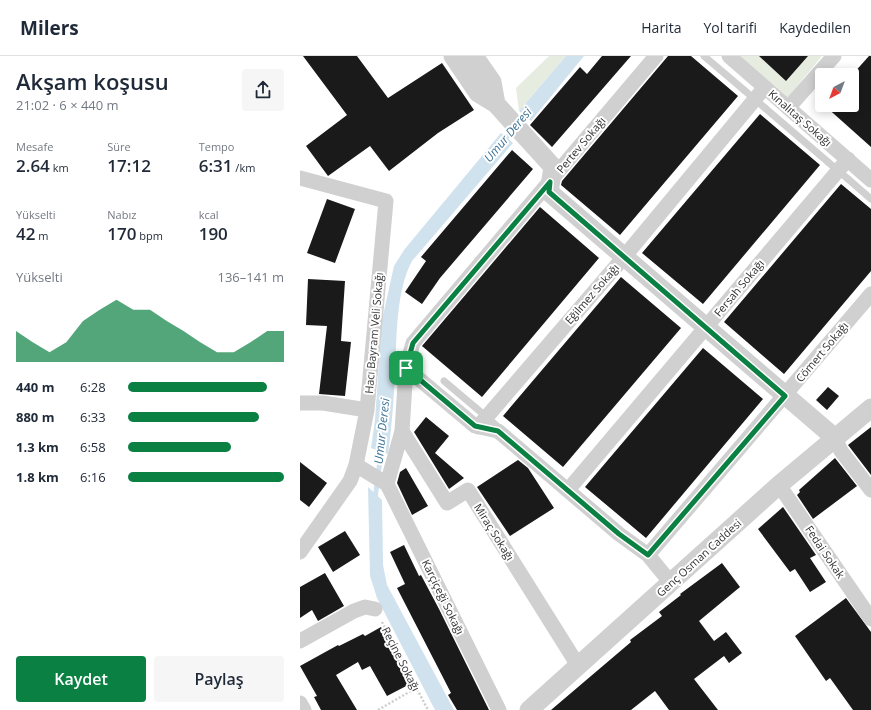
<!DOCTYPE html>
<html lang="tr">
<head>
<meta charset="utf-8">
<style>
  body { margin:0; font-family:"Open Sans",sans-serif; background:#f6f6f7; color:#1f2937; height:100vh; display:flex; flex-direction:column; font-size:15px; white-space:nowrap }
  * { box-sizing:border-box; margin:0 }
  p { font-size:13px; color:#747a83 }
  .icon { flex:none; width:22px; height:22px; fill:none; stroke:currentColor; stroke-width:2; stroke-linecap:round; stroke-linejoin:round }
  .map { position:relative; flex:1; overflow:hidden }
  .panel { display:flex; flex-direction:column; background:#fff; width:300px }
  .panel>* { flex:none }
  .needle { width:26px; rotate:221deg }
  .controls { position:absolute; left:515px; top:12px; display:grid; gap:8px }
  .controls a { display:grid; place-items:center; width:44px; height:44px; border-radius:4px; background:#fff; box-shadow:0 2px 10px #0003; font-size:20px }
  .pin { position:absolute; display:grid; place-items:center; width:34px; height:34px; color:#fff; margin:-17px; border-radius:8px; box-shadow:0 2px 6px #0006 }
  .round { display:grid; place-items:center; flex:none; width:42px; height:42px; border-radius:4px; background:#f6f6f7 }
  .headline { display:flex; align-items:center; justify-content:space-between; height:68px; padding:0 16px }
  h1 { font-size:22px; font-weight:600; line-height:30px }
  .metrics { display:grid; grid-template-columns:repeat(3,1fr); gap:6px; height:68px; padding:4px 16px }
  .metrics div { display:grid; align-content:center }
  .metrics b { font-size:17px; font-weight:600 }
  .metrics small { font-size:11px; font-weight:400 }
  .metrics p { font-size:11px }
  .chart { height:112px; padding:8px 16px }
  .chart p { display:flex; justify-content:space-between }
  .chart svg { width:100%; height:72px; margin-top:4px; fill:#0b8043; opacity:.7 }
  .cta { display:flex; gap:8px; margin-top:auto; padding:8px 16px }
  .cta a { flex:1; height:46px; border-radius:4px; background:#0b8043; color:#fff; font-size:16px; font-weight:600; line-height:46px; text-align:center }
  .cta a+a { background:#f6f6f7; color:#1f2937 }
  ul { padding:0 16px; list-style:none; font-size:13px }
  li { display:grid; grid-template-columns:64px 48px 1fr; align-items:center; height:30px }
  li i { height:10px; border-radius:5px; background:#0b8043 }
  header { display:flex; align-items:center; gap:24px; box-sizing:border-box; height:56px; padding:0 20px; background:#fff; border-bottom:1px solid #e0e1e3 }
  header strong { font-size:19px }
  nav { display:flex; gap:22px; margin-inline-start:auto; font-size:14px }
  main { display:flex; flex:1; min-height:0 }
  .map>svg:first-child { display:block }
  .green { fill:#e6ecdf }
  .water { fill:#cfe2ee }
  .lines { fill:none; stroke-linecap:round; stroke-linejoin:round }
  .stream { stroke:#cfe2ee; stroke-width:5 }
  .building { fill:#1a1a1a }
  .path { stroke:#cdcdcd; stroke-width:2.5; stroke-dasharray:2 2; stroke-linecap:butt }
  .service { stroke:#d0d0d0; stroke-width:7 }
  .minor { stroke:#d0d0d0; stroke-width:15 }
  .tertiary { stroke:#d0d0d0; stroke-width:19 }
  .service-bridge { stroke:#d0d0d0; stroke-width:7 }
  .route-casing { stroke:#fff; stroke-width:8 }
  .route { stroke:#0b8043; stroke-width:5 }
  .labels { text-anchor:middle; stroke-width:4; stroke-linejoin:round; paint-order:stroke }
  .street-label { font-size:11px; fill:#333; stroke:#fff }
  .water-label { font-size:12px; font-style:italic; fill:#3f7597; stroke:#fff }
</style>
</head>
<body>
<header>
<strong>Milers</strong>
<nav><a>Harita</a><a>Yol tarifi</a><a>Kaydedilen</a></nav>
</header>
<main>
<section class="panel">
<div class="headline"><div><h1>Akşam koşusu</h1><p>21:02 · 6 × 440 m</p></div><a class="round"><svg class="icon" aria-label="share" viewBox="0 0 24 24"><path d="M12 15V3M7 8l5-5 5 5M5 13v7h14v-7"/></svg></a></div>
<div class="metrics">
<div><p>Mesafe</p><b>2.64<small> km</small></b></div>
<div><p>Süre</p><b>17:12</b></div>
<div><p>Tempo</p><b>6:31<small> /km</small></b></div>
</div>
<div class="metrics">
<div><p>Yükselti</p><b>42<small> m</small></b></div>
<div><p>Nabız</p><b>170<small> bpm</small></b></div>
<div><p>kcal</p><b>190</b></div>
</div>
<div class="chart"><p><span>Yükselti</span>136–141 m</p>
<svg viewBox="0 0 160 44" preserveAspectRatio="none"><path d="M0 44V25L10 32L20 38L30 32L40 19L50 12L60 6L70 12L80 12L90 19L100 25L110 32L120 38L130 38L140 32L150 25L160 25V44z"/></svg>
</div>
<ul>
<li><b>440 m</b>6:28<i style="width:89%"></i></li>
<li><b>880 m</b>6:33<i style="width:84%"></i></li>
<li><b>1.3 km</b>6:58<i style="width:66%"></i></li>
<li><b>1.8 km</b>6:16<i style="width:100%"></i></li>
</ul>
<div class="cta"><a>Kaydet</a><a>Paylaş</a></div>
</section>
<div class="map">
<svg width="571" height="654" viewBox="0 0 571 654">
  <rect width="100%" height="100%" fill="#fff"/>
  <!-- green -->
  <path class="green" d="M249,0h17l-47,55 -3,-23z
    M440,0h82l-34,41z"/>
  <!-- water -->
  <path class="water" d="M266,0h18l-53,65 -12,-10z
    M201,77l12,10 -101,118c-16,30 -15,74 -17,108 -1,28 -3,56 -7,85l-17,-6 4,-28 7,-100 12,-54 10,-16z
    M68,431l14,13 1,65 4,20 67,125h-19l-58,-112 -7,-22z"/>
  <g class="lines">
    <!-- stream -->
    <path class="stream" d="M202,87l11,-14
      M75,443l7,-54"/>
  </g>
  <!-- building -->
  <path class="building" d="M3,0h54l31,42 54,-35 32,47 -36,23 -49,38 -19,-25 -42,30 -22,-30 41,-31z
    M302,0h29l-79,91 -22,-22 50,-58 7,7z
    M368,0h23l47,40 -118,139 -59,-50 1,-4z
    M459,0h49l-22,25z
    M569,0h2v91l-47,-42h28v-30z
    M460,58l60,51 -117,139 -61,-51z
    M212,94l21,19 -93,109 -18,26 -17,-12 21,-31 -5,-4z
    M541,128l30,25v62l-87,103 -60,-52z
    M27,143l28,10 -20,54 -28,-10z
    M240,151l59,51 -117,139 -60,-51z
    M321,221l60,51 -118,139 -60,-51z
    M8,223l37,2 -4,60 10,1 -6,54 -26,-2 8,-68 -21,-1z
    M403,292l60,51 -117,139 -61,-51z
    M528,331l11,9 -12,14 -11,-10z
    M126,361l23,19 -14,17 29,25 -15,11 -35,-57z
    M571,371v48l-23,-30z
    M535,402l22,28 -44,33 -16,-24 3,-3 -1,-2z
    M218,404l10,8 26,40 -44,28 -33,-49z
    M0,406l27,21 -18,24 -9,-7z
    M106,412l22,38 -16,9 -15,-32 3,-11z
    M483,451l33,48 -6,3 16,24 -16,10 -15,-23 -5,3 -32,-43z
    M45,475l15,24 -27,17 -15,-25z
    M104,489l15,31 2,-1 18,34 50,101h-32l-9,-15 3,-2 -54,-105 8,-4 -15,-32z
    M422,507l18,24 -41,34 15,20 12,-9 16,21 -13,10 -5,-7 -30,23 24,31h-49l-14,-19 -24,19h-80l80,-68 -1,-2 32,-24 -3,-4 22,-17 -1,-1z
    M25,517l19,33 -26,15 -6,-11 -12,8v-31z
    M546,542l25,34v78h-18l-23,-32 -4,3 -31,-45z
    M81,571l31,56 -25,13 -17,-30 -8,4 -4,-8 -22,13 21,35h-36l-7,-13 3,-1 -17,-30 38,-21 1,1 24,-12 2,2z"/>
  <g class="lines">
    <!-- path -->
    <path class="path" d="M82,566l46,88
      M78,654l38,-22"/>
    <!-- service -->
    <path class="service" d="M404,0l40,34
      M465,52l63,54
      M548,123l23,20
      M144,325l32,27"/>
    <!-- minor -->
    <path class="minor" d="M429,0l142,124
      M488,52l46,-52
      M0,122l86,23 -19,209 -11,55 31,19
      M106,312l69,58 23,5 121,103 29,21 23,28
      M0,347h23l44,7
      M178,371l146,-170 141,-170
      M102,375l45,72 21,-13 111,177
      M535,382l6,13 30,39
      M87,428l15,-53 4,-63 7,-25 243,-287
      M87,428l112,226
      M479,429l92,134
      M268,434l280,-331
      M0,496l50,-71 6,-16
      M348,499l223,-261
      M0,585l54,-30 11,-4 10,2
      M0,647l4,7"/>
    <!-- tertiary -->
    <path class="tertiary" d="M153,0l25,37 18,11 57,63 -4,25 286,246
      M174,0l18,26 4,22
      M229,654l250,-225 92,-77"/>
    <!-- service-bridge -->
    <path class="service-bridge" d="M444,34l21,18
      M528,106l20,17
      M176,352l21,18
      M260,424l20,17"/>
  </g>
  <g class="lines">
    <defs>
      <path id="route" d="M250,126l-1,10 236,204 -137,159 -29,-21 -121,-103 -23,-5 -69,-58 7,-25z"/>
    </defs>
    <!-- route casing -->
    <use href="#route" class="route-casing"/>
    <!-- route -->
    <use href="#route" class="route"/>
  </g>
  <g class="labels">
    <!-- street labels -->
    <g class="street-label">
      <text transform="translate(500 62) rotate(41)" y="4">Kınalıtaş Sokağı</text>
      <text transform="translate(281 89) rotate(-50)" y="4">Pertev Sokağı</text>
      <text transform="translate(439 232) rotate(-50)" y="4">Fersah Sokağı</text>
      <text transform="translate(292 238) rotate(-49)" y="4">Eğilmez Sokağı</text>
      <text transform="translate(74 277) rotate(-85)" y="4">Hacı Bayram Veli Sokağı</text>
      <text transform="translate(522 296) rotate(-50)" y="4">Cömert Sokağı</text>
      <text transform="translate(194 476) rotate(58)" y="4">Miraç Sokağı</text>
      <text transform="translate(525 496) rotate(56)" y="4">Fedai Sokak</text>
      <text transform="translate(399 502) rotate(-42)" y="4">Genç Osman Caddesi</text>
      <text transform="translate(143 541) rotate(64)" y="4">Karçiçeği Sokağı</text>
      <text transform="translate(101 603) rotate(63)" y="4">Reçine Sokağı</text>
    </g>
    <!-- water labels -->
    <g class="water-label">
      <text transform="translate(208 79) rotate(-50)" y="4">Umur Deresi</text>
      <text transform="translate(82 375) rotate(-84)" y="4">Umur Deresi</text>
    </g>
  </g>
</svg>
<div class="controls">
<a><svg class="needle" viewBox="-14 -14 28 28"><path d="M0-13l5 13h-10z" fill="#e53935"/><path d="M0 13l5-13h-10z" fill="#747a83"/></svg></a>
</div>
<div class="pin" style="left:106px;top:312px;background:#1e9e55"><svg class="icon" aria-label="arrive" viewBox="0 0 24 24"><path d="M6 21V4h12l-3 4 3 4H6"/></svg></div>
</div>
</main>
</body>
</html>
